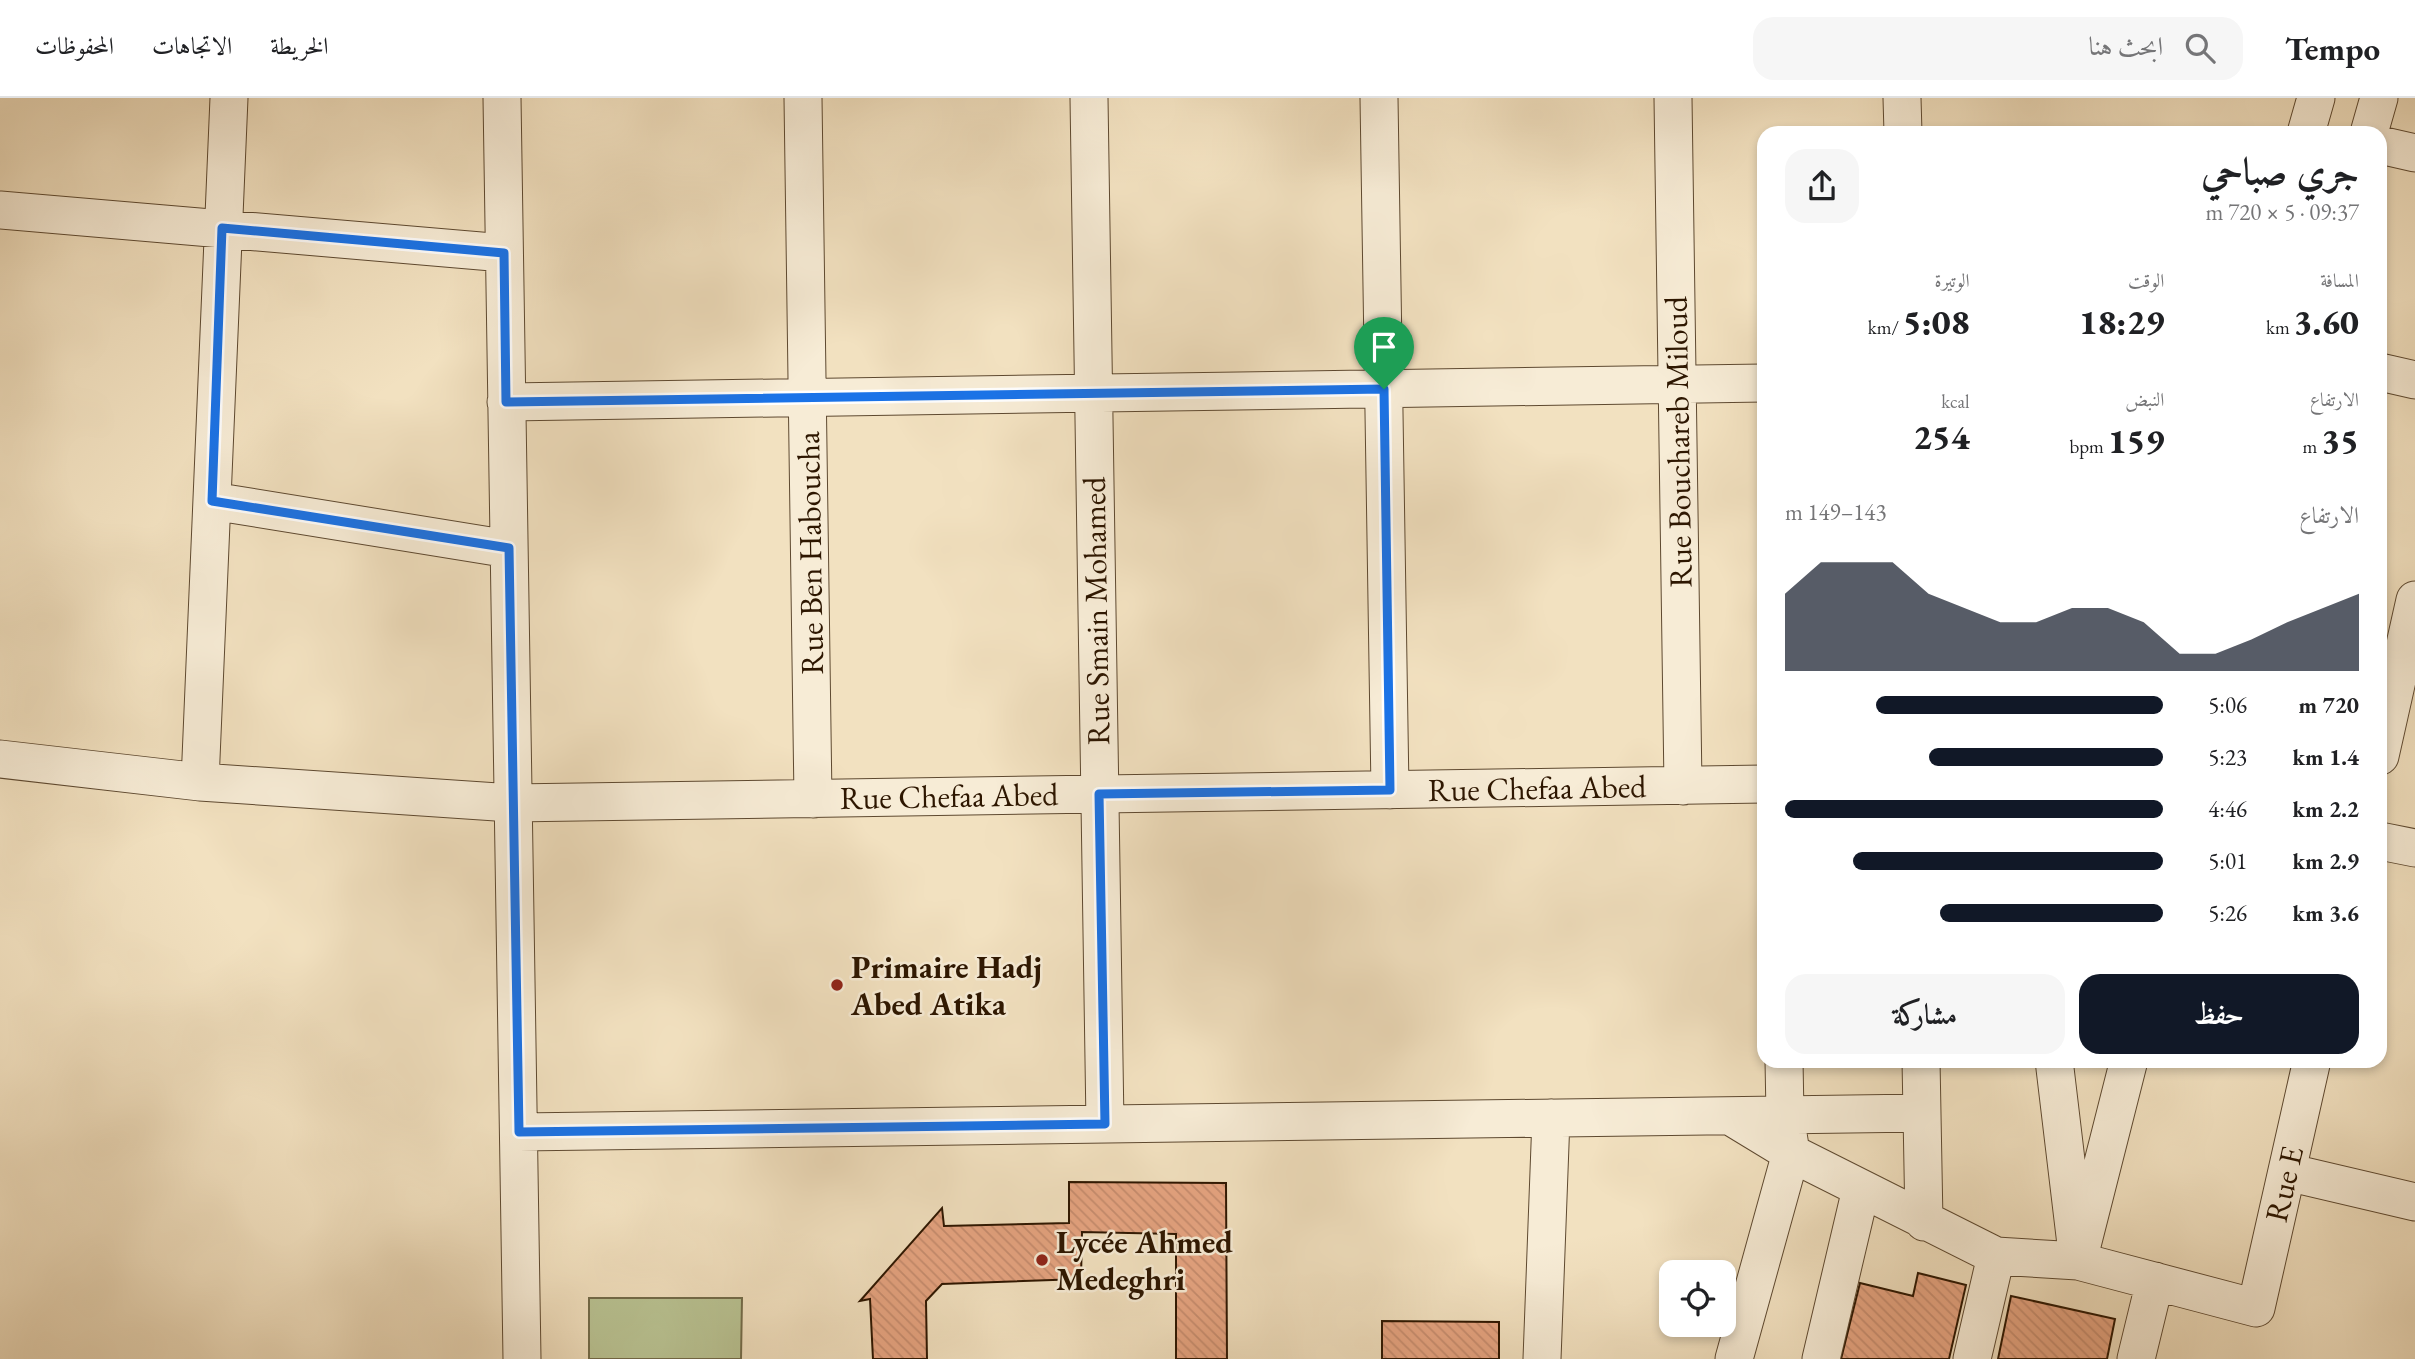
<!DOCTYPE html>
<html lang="ar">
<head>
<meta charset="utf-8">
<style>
  body { margin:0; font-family:"EB Garamond",Amiri,serif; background:#f6f6f6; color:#202124; direction:rtl; height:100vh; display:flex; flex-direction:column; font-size:26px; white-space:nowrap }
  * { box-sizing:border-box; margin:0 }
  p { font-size:23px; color:#757577 }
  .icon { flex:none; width:38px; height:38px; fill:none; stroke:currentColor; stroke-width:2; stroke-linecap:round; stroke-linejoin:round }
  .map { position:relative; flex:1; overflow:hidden; direction:ltr }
  .panel { position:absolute; left:1757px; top:28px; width:630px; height:942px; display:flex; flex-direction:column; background:#fff; border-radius:21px; box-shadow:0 4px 10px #0003; direction:rtl }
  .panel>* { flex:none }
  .buttons { position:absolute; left:1659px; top:1162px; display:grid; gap:14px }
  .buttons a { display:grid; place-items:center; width:77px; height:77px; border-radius:14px; background:#fff; box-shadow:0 4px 10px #0003; font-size:35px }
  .pin { position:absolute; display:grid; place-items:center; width:60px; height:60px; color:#fff; margin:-72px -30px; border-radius:50% 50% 50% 0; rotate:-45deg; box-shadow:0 0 7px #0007 }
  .pin .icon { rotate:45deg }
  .round { display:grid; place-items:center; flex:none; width:74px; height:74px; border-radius:21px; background:#f6f6f6 }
  .headline { display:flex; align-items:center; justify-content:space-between; height:119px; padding:0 28px }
  h1 { font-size:38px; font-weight:800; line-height:52px }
  .stats { display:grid; grid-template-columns:repeat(3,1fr); gap:10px; height:119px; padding:7px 28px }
  .stats div { display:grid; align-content:center }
  .stats b { font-size:35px; font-weight:800 }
  .stats small { font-size:19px; font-weight:400 }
  .stats p { font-size:19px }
  .chart { height:196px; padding:14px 28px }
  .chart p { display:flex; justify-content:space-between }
  .chart svg { width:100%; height:126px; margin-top:7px; fill:#111827; opacity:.7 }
  .cta { display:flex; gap:14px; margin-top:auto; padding:14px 28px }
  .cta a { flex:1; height:80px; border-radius:21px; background:#111827; color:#fff; font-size:28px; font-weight:800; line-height:80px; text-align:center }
  .cta a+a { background:#f6f6f6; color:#202124 }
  ul { padding:0 28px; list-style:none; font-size:23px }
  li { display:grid; grid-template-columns:112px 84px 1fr; align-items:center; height:52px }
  li i { height:18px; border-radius:9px; background:#111827 }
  header { display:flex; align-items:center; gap:42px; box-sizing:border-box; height:98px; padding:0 35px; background:#fff; border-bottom:2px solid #e0e0e0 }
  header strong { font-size:33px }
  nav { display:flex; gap:38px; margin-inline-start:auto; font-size:24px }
  .search { width:490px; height:63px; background:#f6f6f6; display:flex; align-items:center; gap:18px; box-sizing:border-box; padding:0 24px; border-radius:21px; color:#757577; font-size:26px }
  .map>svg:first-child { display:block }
  .garden { fill:#b9c393; stroke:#736c4a; stroke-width:2 }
  .building { fill:url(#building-back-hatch); stroke:#2d1600; stroke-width:2 }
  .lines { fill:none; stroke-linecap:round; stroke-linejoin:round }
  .minor-casing { stroke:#5e4930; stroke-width:39 }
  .minor { stroke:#f7ecd6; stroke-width:37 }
  .route-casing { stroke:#fff; stroke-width:14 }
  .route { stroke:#1a73e8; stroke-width:9 }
  .poi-dot { fill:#8f2418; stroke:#f7ecd6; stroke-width:2.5 }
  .labels { text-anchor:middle; stroke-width:5; stroke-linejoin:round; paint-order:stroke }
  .street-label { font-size:32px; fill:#2d1600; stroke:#f7ecd6 }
  .poi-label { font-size:32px; font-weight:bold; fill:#2d1600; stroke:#f7ecd6; text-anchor:start }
</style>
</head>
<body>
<header>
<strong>Tempo</strong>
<div class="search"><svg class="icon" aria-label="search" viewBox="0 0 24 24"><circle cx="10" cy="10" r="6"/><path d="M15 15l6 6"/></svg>ابحث هنا</div>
<nav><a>الخريطة</a><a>الاتجاهات</a><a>المحفوظات</a></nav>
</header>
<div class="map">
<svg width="2415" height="1261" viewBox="0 0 2415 1261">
  <defs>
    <pattern id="building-back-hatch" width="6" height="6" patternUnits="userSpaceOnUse" patternTransform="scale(1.75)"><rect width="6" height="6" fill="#e6a481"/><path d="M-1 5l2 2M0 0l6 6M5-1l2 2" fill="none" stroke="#c68c6e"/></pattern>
  </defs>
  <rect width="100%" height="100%" fill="#f2e1c0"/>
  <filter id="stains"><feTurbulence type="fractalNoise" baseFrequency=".00286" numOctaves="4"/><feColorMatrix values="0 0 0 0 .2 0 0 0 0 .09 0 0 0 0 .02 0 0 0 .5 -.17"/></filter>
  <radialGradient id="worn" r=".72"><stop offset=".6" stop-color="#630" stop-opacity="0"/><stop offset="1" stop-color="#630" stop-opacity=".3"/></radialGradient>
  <!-- garden -->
  <path class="garden" d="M589,1200h153l-1,61h-152z"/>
  <!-- building -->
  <path class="building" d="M1069,1084l157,1 1,176h-51v-125l-94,-2 -1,47 -139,5 -16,17 1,58h-54l-3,-60 -10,2 82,-93 2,18 125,-3z
    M1918,1175l48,12 -17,74h-108l19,-76 53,13z
    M2011,1198l104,23 -8,40h-109z
    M1382,1223l117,1v37h-117z"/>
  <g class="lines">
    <defs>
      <path id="minor" d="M502,0l20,1261
        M803,0l10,701
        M1089,0l16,1026
        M1379,0l11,692
        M1673,0l10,688
        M1902,0l1,35
        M2306,35l10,-35
        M2369,35l10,-35
        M2380,47l35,8
        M0,112l504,43
        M2380,274l35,8
        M506,304l1258,-19
        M212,403l297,48
        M2380,658l35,-156
        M0,661l200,23 312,21 1252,-19
        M200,684l29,-684
        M2380,743l35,7
        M1921,962l3,162
        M2054,962l24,201 178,47 56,-248
        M1730,1018l61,37 205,103 82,5 51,-201
        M519,1034l1403,-19
        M2287,1074l128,30
        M1542,1261l9,-241
        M1734,1261l57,-206 -6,-38 -1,-55
        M1821,1261l40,-170
        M1972,1261l24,-103
        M2136,1261l19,-78"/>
    </defs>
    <!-- minor casing -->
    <use href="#minor" class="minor-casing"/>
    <!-- minor -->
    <use href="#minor" class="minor"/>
  </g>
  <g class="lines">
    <defs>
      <path id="route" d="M222,130l282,25 2,149 878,-13 6,401 -291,4 6,330 -586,8 -10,-584 -297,-47z"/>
    </defs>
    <!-- route casing -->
    <use href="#route" class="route-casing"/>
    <!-- route -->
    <use href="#route" class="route"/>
  </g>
  <!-- markers -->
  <g class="poi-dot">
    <circle cx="837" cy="887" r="7"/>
    <circle cx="1042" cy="1162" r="7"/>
  </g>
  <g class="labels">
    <!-- street labels -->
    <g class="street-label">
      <text transform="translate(1678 344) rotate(-91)" y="11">Rue Bouchareb Miloud</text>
      <text transform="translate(810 455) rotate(-91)" y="11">Rue Ben Haboucha</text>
      <text transform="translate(1096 513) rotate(-91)" y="11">Rue Smain Mohamed</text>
      <text transform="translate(1537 690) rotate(-1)" y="11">Rue Chefaa Abed</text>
      <text transform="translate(949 698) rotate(-1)" y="11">Rue Chefaa Abed</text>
      <text transform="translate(2284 1086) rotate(-77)" y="11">Rue E</text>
    </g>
    <!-- poi labels -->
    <g class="poi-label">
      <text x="851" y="880">Primaire Hadj<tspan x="851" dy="37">Abed Atika</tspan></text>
      <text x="1056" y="1155">Lycée Ahmed<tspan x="1056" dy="37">Medeghri</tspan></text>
    </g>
  </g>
  <rect width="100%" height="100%" filter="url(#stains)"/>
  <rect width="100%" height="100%" fill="url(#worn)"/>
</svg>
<div class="buttons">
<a><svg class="icon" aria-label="locate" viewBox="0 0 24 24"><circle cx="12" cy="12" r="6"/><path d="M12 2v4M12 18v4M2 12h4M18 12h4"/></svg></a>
</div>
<div class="pin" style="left:1384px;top:291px;background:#1e9e55"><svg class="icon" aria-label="arrive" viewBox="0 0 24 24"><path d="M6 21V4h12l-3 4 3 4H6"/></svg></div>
<section class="panel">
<div class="headline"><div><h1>جري صباحي</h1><p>09:37 · 5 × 720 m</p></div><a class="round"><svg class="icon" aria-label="share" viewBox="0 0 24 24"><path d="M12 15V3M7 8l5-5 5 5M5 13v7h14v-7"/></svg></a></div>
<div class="stats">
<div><p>المسافة</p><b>3.60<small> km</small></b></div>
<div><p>الوقت</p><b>18:29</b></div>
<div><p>الوتيرة</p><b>5:08<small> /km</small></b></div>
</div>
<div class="stats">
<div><p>الارتفاع</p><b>35<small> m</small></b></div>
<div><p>النبض</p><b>159<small> bpm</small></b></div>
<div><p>kcal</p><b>254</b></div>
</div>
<div class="chart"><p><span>الارتفاع</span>143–149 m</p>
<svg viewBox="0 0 160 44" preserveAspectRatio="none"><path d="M0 44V17L10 6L20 6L30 6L40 17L50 22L60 27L70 27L80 22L90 22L100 27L110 38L120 38L130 33L140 27L150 22L160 17V44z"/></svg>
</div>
<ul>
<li><b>720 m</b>5:06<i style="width:76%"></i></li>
<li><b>1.4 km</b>5:23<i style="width:62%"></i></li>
<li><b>2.2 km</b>4:46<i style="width:100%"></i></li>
<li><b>2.9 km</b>5:01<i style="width:82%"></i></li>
<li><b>3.6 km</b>5:26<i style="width:59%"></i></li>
</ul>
<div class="cta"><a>حفظ</a><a>مشاركة</a></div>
</section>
</div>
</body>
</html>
